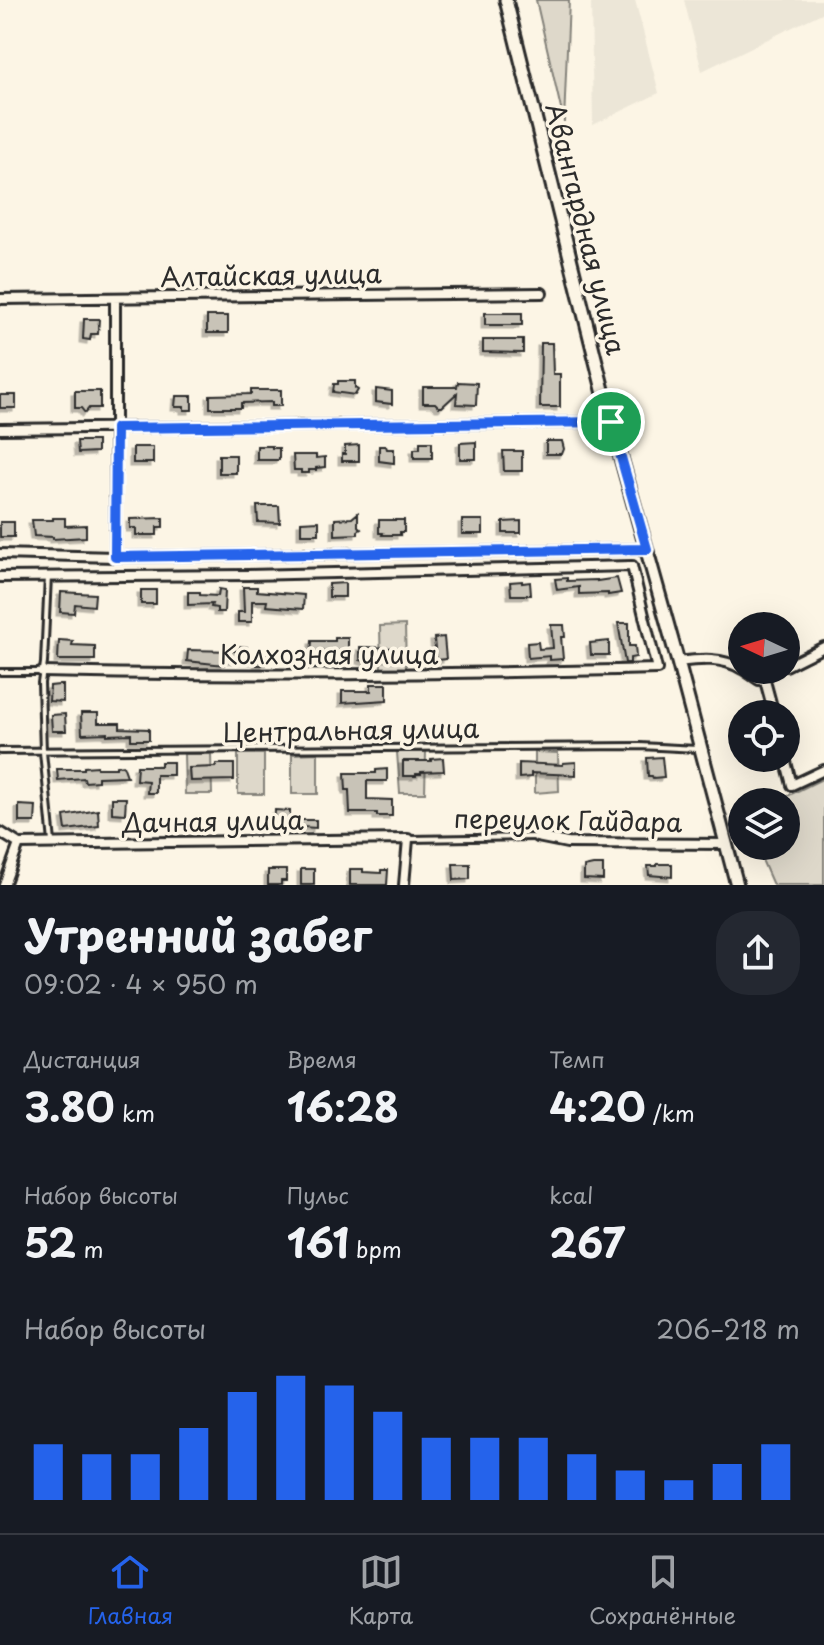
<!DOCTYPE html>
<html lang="ru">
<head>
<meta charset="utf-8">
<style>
  body { margin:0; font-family:"Playpen Sans",sans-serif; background:#242831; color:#f1f3f6; height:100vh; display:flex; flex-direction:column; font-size:30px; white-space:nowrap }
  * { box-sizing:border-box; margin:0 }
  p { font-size:26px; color:#9ea1a6 }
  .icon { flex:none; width:44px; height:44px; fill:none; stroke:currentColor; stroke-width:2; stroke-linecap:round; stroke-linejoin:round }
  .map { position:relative; height:885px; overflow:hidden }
  .details { display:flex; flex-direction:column; background:#171b24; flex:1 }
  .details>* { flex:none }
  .needle { width:52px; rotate:274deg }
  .buttons { position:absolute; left:728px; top:612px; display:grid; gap:16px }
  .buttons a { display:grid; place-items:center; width:72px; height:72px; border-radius:50%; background:#171b24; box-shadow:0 8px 32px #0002; font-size:40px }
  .pin { position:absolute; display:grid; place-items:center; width:68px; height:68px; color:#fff; margin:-34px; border:4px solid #fff; border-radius:50%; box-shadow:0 2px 8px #0007 }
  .round { display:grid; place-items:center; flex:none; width:84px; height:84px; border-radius:32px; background:#242831 }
  .overview { display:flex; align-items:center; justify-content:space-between; height:136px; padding:0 24px }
  h1 { font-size:44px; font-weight:700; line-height:60px }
  .figures { display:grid; grid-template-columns:repeat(3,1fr); gap:12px; height:136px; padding:8px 24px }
  .figures div { display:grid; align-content:center }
  .figures b { font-size:40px; font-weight:700 }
  .figures small { font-size:22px; font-weight:400 }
  .figures p { font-size:22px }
  .chart { height:224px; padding:16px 24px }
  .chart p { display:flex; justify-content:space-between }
  .chart svg { width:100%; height:144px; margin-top:8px; stroke:#2563eb; stroke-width:6 }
  .tabs { display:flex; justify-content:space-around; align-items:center; height:112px; border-top:2px solid #363941; background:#171b24; font-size:22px; color:#9ea1a6 }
  .tabs a { display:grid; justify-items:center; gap:4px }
  .tabs .active { color:#2563eb }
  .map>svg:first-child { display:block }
  .built { fill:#ece6d7 }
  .green { fill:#ded8ca; stroke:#84827a; stroke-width:2 }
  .building { fill:#c8c3b7; stroke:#2b2b2b; stroke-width:2; filter:url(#shadow) }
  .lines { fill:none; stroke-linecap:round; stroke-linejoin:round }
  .service-casing { stroke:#2b2b2b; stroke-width:10 }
  .minor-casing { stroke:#2b2b2b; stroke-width:14 }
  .secondary-casing { stroke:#2b2b2b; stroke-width:17 }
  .service { stroke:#fcf5e5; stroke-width:4 }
  .minor { stroke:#fcf5e5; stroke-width:8 }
  .secondary { stroke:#fcf5e5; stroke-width:11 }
  .route-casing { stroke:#fff; stroke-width:16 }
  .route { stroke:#2563eb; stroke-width:10 }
  .labels { text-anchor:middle; stroke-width:7; stroke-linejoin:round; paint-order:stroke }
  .street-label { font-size:26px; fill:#2b2b2b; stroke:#fcf5e5 }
</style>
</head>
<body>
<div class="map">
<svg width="824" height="885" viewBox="0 0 824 885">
  <defs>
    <filter id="shadow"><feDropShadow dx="-3.5" dy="3.5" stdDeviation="0" flood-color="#0004"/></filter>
  </defs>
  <rect width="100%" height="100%" fill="#fcf5e5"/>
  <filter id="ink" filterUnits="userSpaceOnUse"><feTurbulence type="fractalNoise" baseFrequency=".0125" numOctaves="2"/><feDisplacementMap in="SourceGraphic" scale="16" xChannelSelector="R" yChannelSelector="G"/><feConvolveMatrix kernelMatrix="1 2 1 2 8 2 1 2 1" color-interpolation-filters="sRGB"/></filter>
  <g filter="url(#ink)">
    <!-- built -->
    <path class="built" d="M591,0h44l24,93 -66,32z
      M684,0h140v12l-122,59z"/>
    <!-- green -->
    <path class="green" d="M536,0h33l-5,122z
      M405,625l1,44 -25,1 -1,-44z
      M397,752h29l-1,41h-25z
      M535,752l23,1 1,38 -24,2z
      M318,753v41h-26v-40z
      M184,754h27l1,40h-27z
      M238,754h26v40h-26z
      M824,778v107h-51l-17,-39h30v-44h-11z"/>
    <!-- building -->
    <path class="building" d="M485,313h37v12h-37z
      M207,316h21v17h-21z
      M84,319h15l-1,15h-7l-1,6 -7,-1z
      M483,340h40v13l-40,-1z
      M541,343h11l1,31h7v33h-20z
      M338,381h17v7l3,2 -3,5 -22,-3 1,-8h4z
      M458,382l19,1 -1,22 -20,-1 1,-11 -15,14h-3l-4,-4h-12v-16h34z
      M376,389l16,2v13l-16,-2z
      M251,390h30v16h-9v-4l-31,1v5h-31v-13l41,-1z
      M75,391h25v17h-11l-4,5 -4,-5h-6z
      M0,395h16v13h-16z
      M176,396h16v14h-8v-3h-9z
      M77,441h20v11l-19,1z
      M546,441h16l2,8 -2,5h-16z
      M420,442h12v16h-18v-9h6z
      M476,442v17h-16v-16z
      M359,445v16h-17v-7h3v-8z
      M257,446h15v2h7v12h-22z
      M379,446h7l1,3h7v14l-15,-2z
      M133,447h20v16h-20z
      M503,451h19v20h-18z
      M219,455h17v18h-17z
      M293,455h23v3l9,-1v10l-9,1v2h-7v3h-8v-3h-7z
      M257,506h22l1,17 -22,-1z
      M358,513v13l3,3 -3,2v3l-23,1v-16l17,-1z
      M53,518h12v8l21,-1v12l-33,2v-2l-19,-1 -2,-16h21z
      M163,518v9h-6v8h-21v-7h-6v-9z
      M379,520h25v12h-4v3h-18l1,-2h-4z
      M462,520h21v14h-21z
      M319,521v13h-18v-12z
      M521,521v12h-18v-11z
      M0,522h14v15h-14z
      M567,578v3l30,-1v1l20,-3 4,15 -13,2v-2l-29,1v-7l-22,3 -2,-11z
      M522,581v2l8,-1 1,13h-20l-1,-13z
      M345,583v14h-16v-13z
      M243,587h14v4l47,4 -1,14 -37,-3 1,-5h-15v21h-14v-10h6z
      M219,589l6,1 -1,22h-7v-4l-6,-1 1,-3 -24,1v-13h12v3l18,1z
      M141,590h15v14h-15z
      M61,592l34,2 -1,12 -19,-2 -1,9 -14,-1z
      M618,623h11v23h6l1,11 -6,1v5h-5z
      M551,625h13l1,12h-4l2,22 -13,1v-4l-22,2 -1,-15 11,-1 1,7 14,-1z
      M444,637l2,22 -10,1 -2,-22z
      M335,638h13v13h-24v2h-13l1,-12h23z
      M59,640l14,1 -1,4 23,1v14h-37z
      M609,641v14h-18l-1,-12z
      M235,646l12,1v6l19,2 -1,10h-8l1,-4 -34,-2v6l-37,-4 1,-11 47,1z
      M360,647l39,1v10h-24l-4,5 -11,-3z
      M371,684h16v16l-45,3v-12h29z
      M59,685h4v17l-14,-1 1,-15z
      M81,713h17v10h22v5l29,1v11h-18v-6l-24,1v-2l-25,1z
      M65,714l1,17h-14l-1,-16z
      M662,757l2,20 -11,1 -1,-2h-4l-1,-18z
      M443,758l1,13 -23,1v2h-5v2h-13v-15h28v-2z
      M161,762h12v13h-17v18h-9l1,-12 -12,-1 1,-14h24z
      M576,762v13l-45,-2v4l-12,1v-15l44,2v-2z
      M216,764h18v16l-44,1 -1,-13 27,-1z
      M123,765l4,11 -29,1v4l-13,1 -1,-4 -26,2 -1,-11h27v-2l13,-1v2h19v-2z
      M387,769v12h-20v18l25,1v16h-15v-3h-27l-1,-23h-3l-1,-17h31v-3z
      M112,798h14l-1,16 -13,-1z
      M19,805l17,1 -1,16h-16z
      M98,810l1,16 -33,4 -2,-14z
      M275,810l15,1v9h26v8l-42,-3z
      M453,864h17v15l-16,1z
      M657,864h15v13l-23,-2 -1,-9h9z
      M593,865h10v15l-19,-1v-12z
      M301,869h13v16h-13z
      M350,869h13v3l18,1v-3h7l-1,15h-37z
      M268,870h18v11h-5v4h-13z"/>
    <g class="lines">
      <defs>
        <path id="service" d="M48,576l-4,87 -3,20 2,69 9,90
          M0,672h42
          M0,751l640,-5 57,3
          M410,839l127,-2"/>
        <path id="minor" d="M0,299l542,-6
          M0,429l611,-7
          M0,554l115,3 532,-8
          M115,557v-259
          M0,577l248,-2 384,-9 25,103c-205,5 -410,8 -615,3
          M678,662c23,-3 44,-5 64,7
          M786,666l38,-19
          M744,670l15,10 19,-10
          M764,677l10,37
          M785,758l7,27 32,-15
          M0,832l19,12
          M537,837l30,6 159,1
          M4,885l15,-41 389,-5 -4,46"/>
        <path id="secondary" d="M506,0l105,422 67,240 59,223"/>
      </defs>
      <!-- service casing -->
      <use href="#service" class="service-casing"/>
      <!-- minor casing -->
      <use href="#minor" class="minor-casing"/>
      <!-- secondary casing -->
      <use href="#secondary" class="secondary-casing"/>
      <!-- service -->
      <use href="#service" class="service"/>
      <!-- minor -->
      <use href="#minor" class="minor"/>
      <!-- secondary -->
      <use href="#secondary" class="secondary"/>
    </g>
  </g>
  <g class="lines" filter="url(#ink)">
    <defs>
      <path id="route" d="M611,422l36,127 -532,8 1,-129z"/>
    </defs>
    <!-- route casing -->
    <use href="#route" class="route-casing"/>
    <!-- route -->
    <use href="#route" class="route"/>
  </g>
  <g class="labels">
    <!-- street labels -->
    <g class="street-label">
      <text transform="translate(585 229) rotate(76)" y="9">Авангардная улица</text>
      <text transform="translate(271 276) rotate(-1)" y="9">Алтайская улица</text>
      <text x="329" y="664">Колхозная улица</text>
      <text transform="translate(351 731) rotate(-1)" y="9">Центральная улица</text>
      <text transform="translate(568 821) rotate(1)" y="9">переулок Гайдара</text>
      <text transform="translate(213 822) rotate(-1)" y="9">Дачная улица</text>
    </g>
  </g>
</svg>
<div class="buttons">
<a><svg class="needle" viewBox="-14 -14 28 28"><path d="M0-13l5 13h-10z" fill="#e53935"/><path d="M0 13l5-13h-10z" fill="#9ea1a6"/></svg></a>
<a><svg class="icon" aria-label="locate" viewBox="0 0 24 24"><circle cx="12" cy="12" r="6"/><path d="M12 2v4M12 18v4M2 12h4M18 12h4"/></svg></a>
<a><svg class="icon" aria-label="layers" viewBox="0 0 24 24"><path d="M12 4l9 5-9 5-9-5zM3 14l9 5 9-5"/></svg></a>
</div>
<div class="pin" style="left:611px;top:422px;background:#1e9e55"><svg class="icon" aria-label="arrive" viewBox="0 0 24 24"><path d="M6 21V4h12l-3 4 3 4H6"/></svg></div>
</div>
<section class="details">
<div class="overview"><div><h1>Утренний забег</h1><p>09:02 · 4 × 950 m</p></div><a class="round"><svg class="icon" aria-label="share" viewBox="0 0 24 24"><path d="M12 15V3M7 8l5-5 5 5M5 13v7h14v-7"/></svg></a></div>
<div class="figures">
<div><p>Дистанция</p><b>3.80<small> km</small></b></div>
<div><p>Время</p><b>16:28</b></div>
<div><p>Темп</p><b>4:20<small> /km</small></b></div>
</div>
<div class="figures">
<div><p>Набор высоты</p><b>52<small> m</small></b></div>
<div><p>Пульс</p><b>161<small> bpm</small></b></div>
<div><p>kcal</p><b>267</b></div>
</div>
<div class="chart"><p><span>Набор высоты</span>206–218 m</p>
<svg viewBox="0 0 160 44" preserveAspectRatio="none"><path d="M5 44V27M15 44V30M25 44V30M35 44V22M45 44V11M55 44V6M65 44V9M75 44V17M85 44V25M95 44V25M105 44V25M115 44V30M125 44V35M135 44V38M145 44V33M155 44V27"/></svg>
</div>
</section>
<nav class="tabs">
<a class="active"><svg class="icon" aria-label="home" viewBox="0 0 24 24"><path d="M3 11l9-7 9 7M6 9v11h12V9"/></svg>Главная</a>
<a><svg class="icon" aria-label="map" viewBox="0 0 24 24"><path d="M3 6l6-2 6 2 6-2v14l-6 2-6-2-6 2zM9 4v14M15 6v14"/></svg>Карта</a>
<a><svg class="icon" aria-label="saved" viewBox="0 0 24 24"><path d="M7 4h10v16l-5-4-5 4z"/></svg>Сохранённые</a>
</nav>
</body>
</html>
